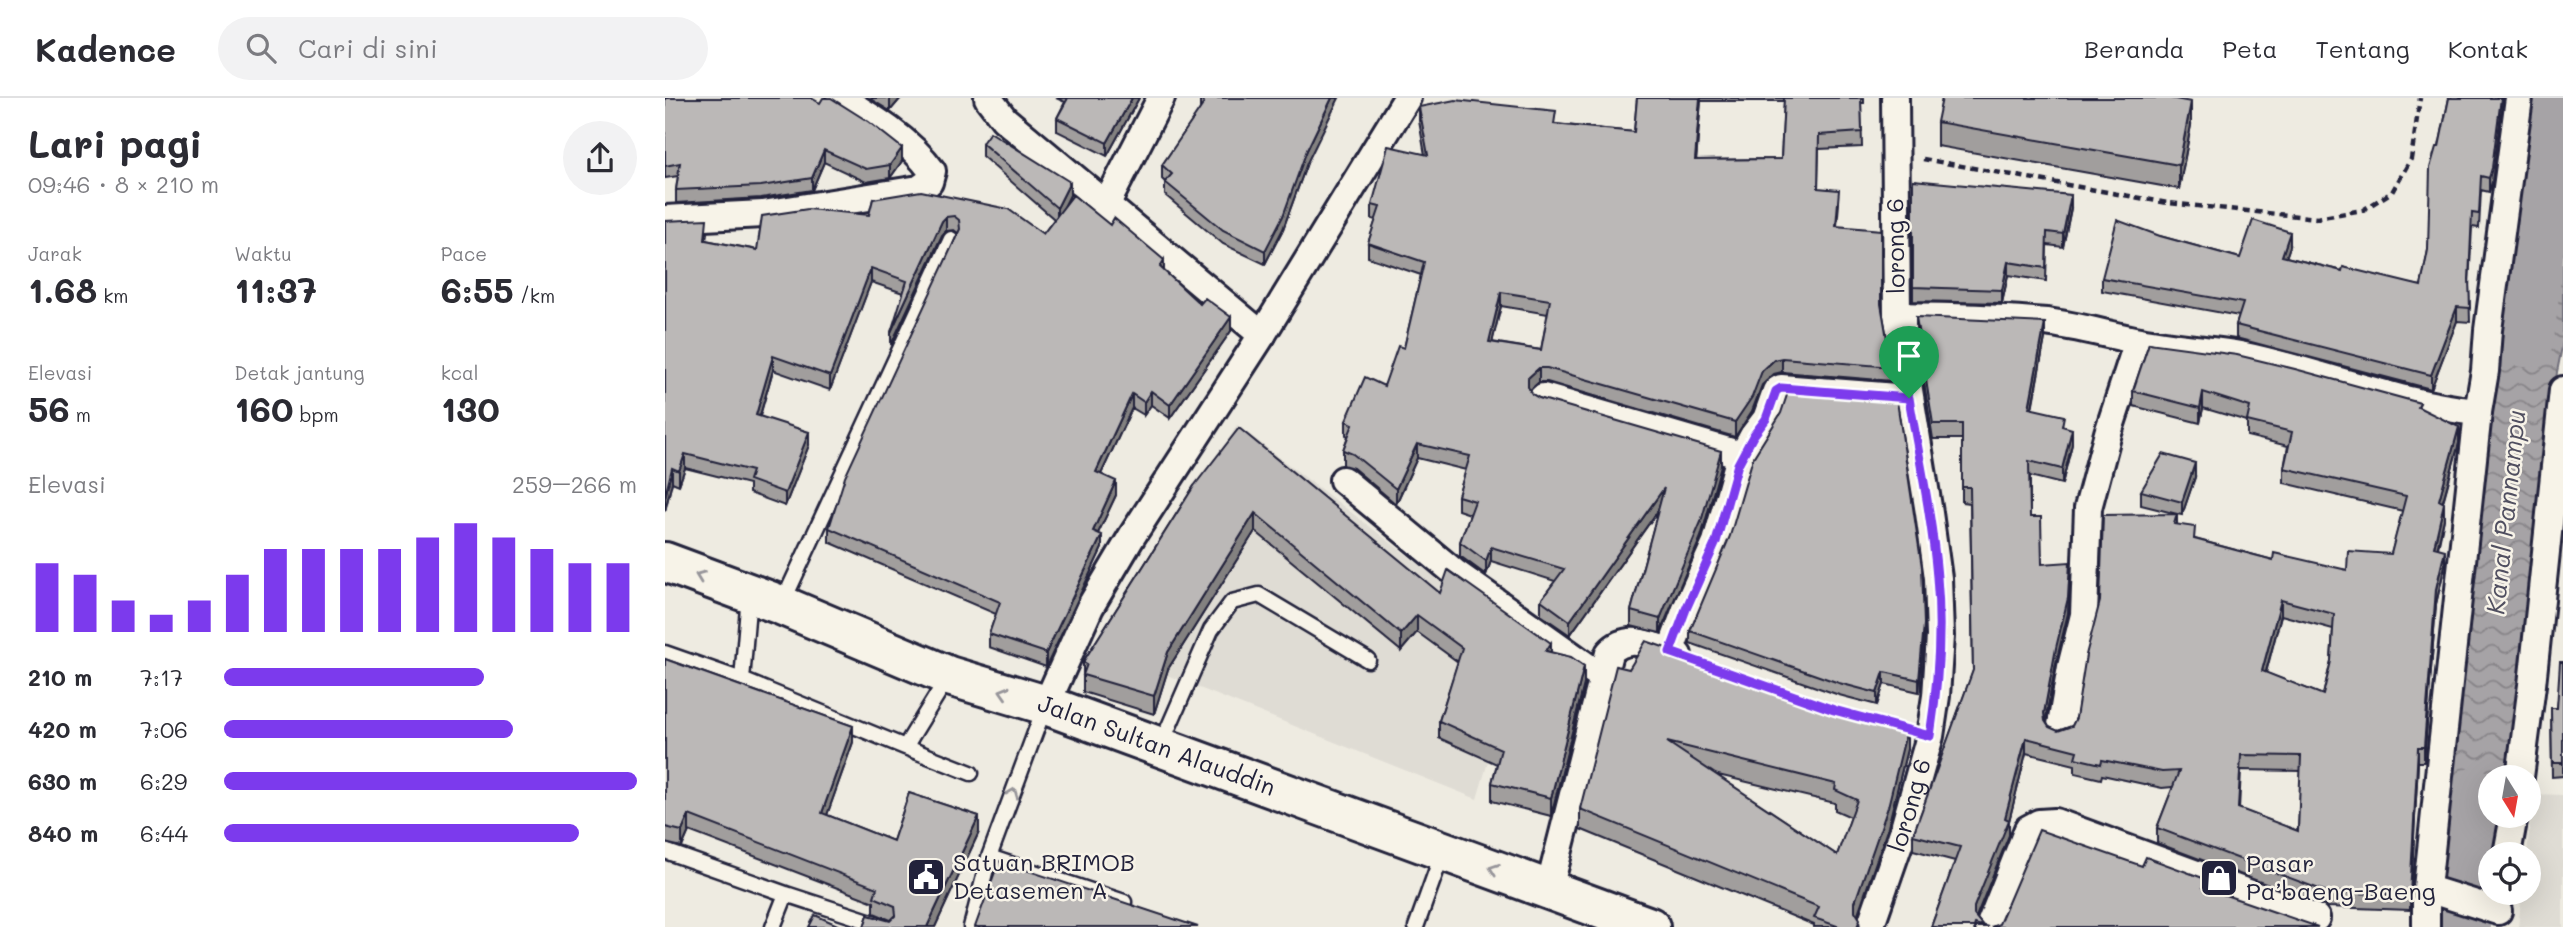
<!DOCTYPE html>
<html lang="id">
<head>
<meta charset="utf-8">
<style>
  body { margin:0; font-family:Mali,sans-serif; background:#f2f2f3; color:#2b2b33; height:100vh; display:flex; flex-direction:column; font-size:26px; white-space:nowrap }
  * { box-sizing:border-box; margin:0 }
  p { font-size:23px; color:#7c7c81 }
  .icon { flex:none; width:38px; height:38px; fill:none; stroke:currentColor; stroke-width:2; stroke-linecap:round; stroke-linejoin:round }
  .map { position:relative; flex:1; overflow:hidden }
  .panel { display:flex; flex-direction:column; background:#fff; width:665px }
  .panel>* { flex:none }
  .needle { width:46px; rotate:169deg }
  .buttons { position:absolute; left:1813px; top:667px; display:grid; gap:14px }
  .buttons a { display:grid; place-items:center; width:63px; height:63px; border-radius:50%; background:#fff; box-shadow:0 7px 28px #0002; font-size:35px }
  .pin { position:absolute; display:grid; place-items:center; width:60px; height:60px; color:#fff; margin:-72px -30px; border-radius:50% 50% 50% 0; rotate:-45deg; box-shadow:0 0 7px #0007 }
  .pin .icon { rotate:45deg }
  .round { display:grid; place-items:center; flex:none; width:74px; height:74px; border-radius:37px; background:#f2f2f3 }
  .summary { display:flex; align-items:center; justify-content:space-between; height:119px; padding:0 28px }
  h1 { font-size:38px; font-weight:800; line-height:52px }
  .stats { display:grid; grid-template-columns:repeat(3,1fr); gap:10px; height:119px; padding:7px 28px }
  .stats div { display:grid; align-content:center }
  .stats b { font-size:35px; font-weight:800 }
  .stats small { font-size:19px; font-weight:400 }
  .stats p { font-size:19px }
  .chart { height:196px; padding:14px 28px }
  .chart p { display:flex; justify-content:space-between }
  .chart svg { width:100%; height:126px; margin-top:7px; stroke:#7c3aed; stroke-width:6 }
  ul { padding:0 28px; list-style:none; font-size:23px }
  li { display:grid; grid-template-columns:112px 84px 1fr; align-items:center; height:52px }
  li i { height:18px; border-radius:9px; background:#7c3aed }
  header { display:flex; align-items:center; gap:42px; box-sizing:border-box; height:98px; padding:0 35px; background:#fff; border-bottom:2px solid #e1e1e2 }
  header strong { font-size:33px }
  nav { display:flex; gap:38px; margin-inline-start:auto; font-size:24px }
  .search { width:490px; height:63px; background:#f2f2f3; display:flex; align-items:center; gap:18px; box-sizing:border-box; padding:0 24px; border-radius:38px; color:#7c7c81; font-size:26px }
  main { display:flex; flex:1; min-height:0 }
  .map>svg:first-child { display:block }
  .built { fill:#dfdcd4 }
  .water { fill:url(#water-waves); stroke:#716f7b; stroke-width:2 }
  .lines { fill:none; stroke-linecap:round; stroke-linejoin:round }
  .river { stroke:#a6a3a6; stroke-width:58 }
  .lane-casing { stroke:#22223b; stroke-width:19 }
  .street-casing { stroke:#22223b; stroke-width:32 }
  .secondary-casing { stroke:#22223b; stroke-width:44 }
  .path { stroke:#22223b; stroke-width:4.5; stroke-dasharray:7 5; stroke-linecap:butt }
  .lane { stroke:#f7f3e8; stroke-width:14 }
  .street { stroke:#f7f3e8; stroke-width:26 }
  .secondary { stroke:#f7f3e8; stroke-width:38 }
  .wall { fill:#a19e9d; stroke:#22223b; stroke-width:2; fill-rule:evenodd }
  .shaded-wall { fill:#838180; stroke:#22223b; stroke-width:2 }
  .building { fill:#bbb8b7; stroke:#22223b; stroke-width:2; fill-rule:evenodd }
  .oneway { stroke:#97959a }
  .route-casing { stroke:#fff; stroke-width:14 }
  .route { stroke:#7c3aed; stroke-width:9 }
  .labels { text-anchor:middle; stroke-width:5; stroke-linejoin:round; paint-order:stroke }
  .street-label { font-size:24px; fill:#22223b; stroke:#f7f3e8 }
  .poi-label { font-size:24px; fill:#22223b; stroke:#f7f3e8; text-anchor:start }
  .water-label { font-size:26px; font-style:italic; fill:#504f60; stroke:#f7f3e8 }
</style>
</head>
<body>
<header>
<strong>Kadence</strong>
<div class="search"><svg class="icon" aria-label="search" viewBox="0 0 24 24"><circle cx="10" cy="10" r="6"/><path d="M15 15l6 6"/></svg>Cari di sini</div>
<nav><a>Beranda</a><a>Peta</a><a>Tentang</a><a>Kontak</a></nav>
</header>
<main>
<section class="panel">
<div class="summary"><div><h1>Lari pagi</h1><p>09:46 · 8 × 210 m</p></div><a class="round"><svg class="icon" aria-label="share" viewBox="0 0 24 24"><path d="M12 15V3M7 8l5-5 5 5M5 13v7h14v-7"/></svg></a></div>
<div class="stats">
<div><p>Jarak</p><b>1.68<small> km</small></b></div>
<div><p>Waktu</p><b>11:37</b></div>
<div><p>Pace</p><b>6:55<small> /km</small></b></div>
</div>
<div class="stats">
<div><p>Elevasi</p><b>56<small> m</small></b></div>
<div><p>Detak jantung</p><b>160<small> bpm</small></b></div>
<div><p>kcal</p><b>130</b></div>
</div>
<div class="chart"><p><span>Elevasi</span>259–266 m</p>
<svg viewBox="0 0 160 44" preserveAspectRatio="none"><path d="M5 44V20M15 44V24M25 44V33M35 44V38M45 44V33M55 44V24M65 44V15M75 44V15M85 44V15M95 44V15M105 44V11M115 44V6M125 44V11M135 44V15M145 44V20M155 44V20"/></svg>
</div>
<ul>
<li><b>210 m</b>7:17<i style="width:63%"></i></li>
<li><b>420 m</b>7:06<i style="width:70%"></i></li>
<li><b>630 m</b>6:29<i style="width:100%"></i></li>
<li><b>840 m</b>6:44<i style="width:86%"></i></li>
</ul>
</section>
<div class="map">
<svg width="1898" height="829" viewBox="0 0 1898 829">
  <defs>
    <pattern id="water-waves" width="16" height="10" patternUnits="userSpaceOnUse" patternTransform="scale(1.75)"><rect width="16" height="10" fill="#a6a3a6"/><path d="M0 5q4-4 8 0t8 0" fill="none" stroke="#878488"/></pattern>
  </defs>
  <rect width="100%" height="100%" fill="#eeebe1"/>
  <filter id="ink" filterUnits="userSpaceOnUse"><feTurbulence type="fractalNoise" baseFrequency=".0143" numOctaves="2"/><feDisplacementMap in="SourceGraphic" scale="14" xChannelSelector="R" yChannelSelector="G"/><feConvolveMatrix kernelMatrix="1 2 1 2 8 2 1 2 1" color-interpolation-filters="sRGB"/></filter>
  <g filter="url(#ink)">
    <!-- built -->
    <path class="built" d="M572,327l286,219 -46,155 -375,-150z
      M1868,696l30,1v132h-45l4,-34 7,-1v-38h-2z"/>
    <!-- water -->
    <path class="water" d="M1863,0h35v156l-53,-7z
      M1859,159l39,8v77l-6,30 -47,405h-20v39h15l-4,38h-11v32l-42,-17v-42l46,-452 15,-77 2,-40z
      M1780,805l45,14 -3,10h-43z"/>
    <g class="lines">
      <!-- river -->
      <path class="river" d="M1860,240l27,-240
        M1796,829l13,-130"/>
      <defs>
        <path id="lane" d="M84,497l-7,85 163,67 43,-70
          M117,506l169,-365
          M0,555l77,27
          M240,649l66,26
          M495,649l51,-117 21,-28 27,-7 109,65
          M0,753l121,43 -13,33
          M324,759l135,45
          M121,796l101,33
          M306,829l18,-70 56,-151
          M751,829l27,-75"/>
        <g id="street">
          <path d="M323,0l16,21 258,216"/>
          <path d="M441,107l55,-107"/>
          <path d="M0,121l98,-5 156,-25 10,-7 3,-11c-22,-31 -60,-54 -92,-73"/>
          <path d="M1232,218c49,1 100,1 149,6 32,4 62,13 94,19 33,7 67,8 100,14 80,16 156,49 238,57"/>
          <path d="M878,299l199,58"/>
          <path d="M678,382l111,92 148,105"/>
          <path d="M1005,554l16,-43 30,-67 22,-78 15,-28 13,-17 10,-28 5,-3 128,10"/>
          <path d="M381,607l44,-98 42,-71 130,-201 145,-237"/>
          <path d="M1395,633l11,-64 13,-52 4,-107 20,-75 30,-92"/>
          <path d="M1855,679l12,-92 31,-295"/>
          <path d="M1842,756l7,-38"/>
          <path d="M884,791l60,-236c20,-22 46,-6 69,2"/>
          <path d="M1763,791l70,22"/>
          <path id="s1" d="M1205,829l33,-95 27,-96 6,-40 4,-60 -2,-58 -9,-65 -32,-197 -2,-218"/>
          <path d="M1324,829l39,-98 11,-6 16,-1 261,96"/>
          <path d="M1761,829v-30l52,-485 7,-41 3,-41 31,-232"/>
        </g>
        <g id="secondary">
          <path id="s2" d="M0,464l116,43 168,71 97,29 604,222"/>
        </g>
      </defs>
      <!-- lane casing -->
      <use href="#lane" class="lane-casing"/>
      <!-- street casing -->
      <use href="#street" class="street-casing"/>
      <!-- secondary casing -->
      <use href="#secondary" class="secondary-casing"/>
      <!-- path -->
      <path class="path" d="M1258,61l245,44 149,15 46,-8 29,-18 19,-33 9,-61"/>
      <!-- lane -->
      <use href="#lane" class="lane"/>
      <!-- street -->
      <use href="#street" class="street"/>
      <!-- secondary -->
      <use href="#secondary" class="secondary"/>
    </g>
    <!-- wall -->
    <path class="wall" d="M0,0l237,63 -12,17 -24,4 -42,-20 -12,28 -51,8 -85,5v-13l2,-14 -13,2z
      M204,0h32l-11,13z
      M391,0h83l-32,58 -50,-25v-13l8,-16z
      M972,0h227v5h-3l1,44 -43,2 -1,39 21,16 -2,22 44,78 11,63v14l-110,-9 -8,2 -12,11 -10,26 -17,26 -188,-55h-8l-9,8 2,4 7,4 182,67 -20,72 -41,96 -29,-7v-15l27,-100 -88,124 -29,-20v-15l14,-19 -64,-20 -5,14 -26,-19v-14l10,-28 -12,-4v-14l8,-26 -49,-12 -21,46 -43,-36 -10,-3v-15l5,-14 -2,-1v-14l38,-35 20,-38 17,-73 -53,-18v-14l8,-23 -4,-1v-14l53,-50 -6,-34v-14l137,17 78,8zM1036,3h83l-3,58 -85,1zM836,208l47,8 -7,36 -49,-8z
      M1784,0l43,84 -3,10 -8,-2 -2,38 -7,-1 -3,59 1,36 -13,-1 -26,68 -195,-51v-13l3,-9 -137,-25v-13l58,-42 80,22 50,-12 -4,11 56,14 79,15 7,-36 11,-103z
      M535,1l107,64 -24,66 -18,35 -42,-20 -58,-49v-13l-3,-3v-14l38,-55z
      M1272,24l254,3 -12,64 -242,-43z
      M317,45l88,52 -4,9 98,67 36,33 31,27 -61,87 -19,-13 -7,10 -12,-7 -31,66 15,21 -18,38 4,15 -56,119 -57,-20v-13l7,-20 -167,-72v-14l129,-295 -4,-3 -8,1 -4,4 -51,110 12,-52 -32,-11 -41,108 -57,-20 -13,46 49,29 -24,61 -36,-13v-9l-64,-16 -6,17 -7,-3 -7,29v-290l42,12 -1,7 51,10 112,-35 4,-16 170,35 11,-15 -72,-63z
      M1248,82l158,28 -8,39 -16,-2 -1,36 -38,-6 -6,28 -89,-2z
      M1251,219l129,21 -13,71 32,17 8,18 -10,40 -32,-8v41l12,47 28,13 -2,36 -12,50 -10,58 3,6 9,4 14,-5 105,-212 -36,-9v-14l54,-14 -13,38 -5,-1v10l18,15 78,21 74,10 44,-16 12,-43 -119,-28v-15l4,-22 -41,-10v-15l-44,-13 -3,15 -67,-17v-15l16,-48 271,65 39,35 -16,59 1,17 -6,29 7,17 -9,39 -12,158h-6l-8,148 -83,-3 -170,-64v-15l16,-41 -11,1 -60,-13 -1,4 -26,-6v-8l-49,-12 -17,68v14l-33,83 7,8 5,1h-57l24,-66 -42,-11v-15l60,-164 -3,-168 -8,-1v-63h-29l-17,-107zM1616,517l52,14 -2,32 -8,34 -57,-22zM1576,672l60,1 -3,60 -59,-22z
      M529,388l246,107 111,59 33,32 -33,132 -59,-15v-18l5,-19 -58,-26v-17l19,-59 -41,-30 -16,19 -146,-120 -87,138 -14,45 -71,-22v-30z
      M1025,533l234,5 -5,56 -35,-8 -7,21 -38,-10 -149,-52z
      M0,561l188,67v16l-26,73 66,26 16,-48 70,23v16l-44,95h-71l4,-12 22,6 1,-1 -17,-7v-11l-185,-71 -7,16 -17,-4z
      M1898,564v114l-11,1 -1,-69h6z
      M964,571l238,50 40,30 -19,78 -30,88 2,12h-46v-2l-234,-96v-20zM1049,676l121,29v7l16,7 -14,38z
      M1477,768l88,22v8z"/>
    <!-- shaded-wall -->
    <path class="shaded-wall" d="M226,0h10l-11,13v-12z
      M467,0h7l-32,58v-13z
      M667,0h7l-32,65 -24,66 -18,35v-13l42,-101z
      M1035,0h1l-6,77v-15z
      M1836,0h2l-11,84 -3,10v-14z
      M1526,4v23l-12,64v-24z
      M237,50v13l-12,17v-13z
      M159,52v12l-12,28v-12z
      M405,84v13l-13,26v-13z
      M1406,97v13l-8,39v-13z
      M281,119v14l-4,4 -51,110v-13l51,-111z
      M1625,134v14l-8,24v-14z
      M499,162v14l-4,-7z
      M1343,164v13l-6,28v-13z
      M206,170v14l-41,108v-14z
      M836,194v14l-12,50v-14z
      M1792,209v14l-26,68v-14z
      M566,219v14l-61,87v-13z
      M1380,225v15l-16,85v-15z
      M108,258v14l-17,59v-14z
      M1117,260v14l-8,2 -12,11 -10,26 -17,26v-15l27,-51 12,-11z
      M874,270v14l-11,10v-14z
      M486,293v14l-7,10v-13z
      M1538,294v16l-3,15v-15z
      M467,296v14l-36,77v-13z
      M1794,329v16l-20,72v-15z
      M1407,331v15l-10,40v-15z
      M144,334v13l-24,61v-13z
      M752,346v14l-21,46v-15z
      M1056,353v14l-20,72 -41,96v-14z
      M20,356v14l-6,17v-14z
      M1530,365v14l-13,38v-13z
      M7,370v14l-7,29v-14z
      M451,383v14l-23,49v-13z
      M999,390v14l-94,133v-14z
      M1779,405v16l-10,43v-15z
      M590,415v18l-87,138 -14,45v-18l14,-44z
      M437,437v13l-56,119v-14z
      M826,449v14l-5,14v-14z
      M1780,452v15l-9,39 -12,158v-15l12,-158z
      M1405,464l-2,51 -12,50 -12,65v-15z
      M1616,502v15l-19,71v-15z
      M752,517v17l-16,19v-17z
      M1259,526v12l-5,56v-12z
      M886,545v17l-5,-9z
      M919,568v18l-33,132v-18z
      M1219,574v12l-7,21v-12z
      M188,628v16l-31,87v-16z
      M1242,631v20l-19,78 -33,95v-20z
      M1361,640v15l-17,68v14l-35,87v5v-20l31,-89z
      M1753,649v15l-8,148v-15z
      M24,717v16l-7,16v-16z
      M314,718v16l-44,95h-8z"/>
    <!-- building -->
    <path class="building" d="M0,0h146l9,5 3,-5h8l38,24 33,26 -12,17 -24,4 -42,-19 -12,28 -51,8 -85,4 4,-27 -15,3z
      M403,0h64l-25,45 -50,-25z
      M535,0h132l-25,52 -24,66 -18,35 -42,-21 -58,-48 7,-8 -10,-9 42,-62 -4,-4z
      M972,0h63l-5,62 86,-1 3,-61h77l1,34 -43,3 -1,53 21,2 -3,36 45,4v74l11,63 -110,-9 -8,2 -12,11 -10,26 -17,25 -188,-54h-8l-11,10v9l4,7 7,4 182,53 -20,71 -41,97 -29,-8 33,-123 -94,133 -29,-21 23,-31 -73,-22 -5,14 -26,-19 15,-41 -17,-5 12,-40 -53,-12 -21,45 -43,-35 -10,-4 10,-26 -7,-3 19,-44 19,9 14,-40 6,2 20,-86 -56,-19 12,-36 -8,-2 16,-59 40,9 -9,-48 36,-7 101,11 -2,13 80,8zM836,194l49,8 -9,50 -52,-8z
      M1277,0h228l21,4 -12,63 -242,-43z
      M1784,0h52l-9,70 -3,10 -8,-2 -2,38 -7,-1 -3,66 1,29 -13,-1 -26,68 -195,-50 7,-22 -141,-25 15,-58 43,16 80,22 13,-38 37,12 -8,24 60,15 1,-4 78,19 7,-36 2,-82 6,-21h3z
      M325,34l80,50 -13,26 -75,-65z
      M1248,82l158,15 -8,39 -16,-2 -1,36 -38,-6 -6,28 -89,-3z
      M256,93l87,18 35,25 30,-39 37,30 4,-7 50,42 -4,7 40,37 5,-6 26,19 -61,88 -19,-14 -7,11 -12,-8 -36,78 20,9 -23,50 9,4 -56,118 -57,-19 11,-32 -171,-74 16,-51 115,-248 -1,-9 -5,-4 -8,1 -4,4 -51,111 16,-51 -36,-13 -41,108 -57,-20 -17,59 53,17 -24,61 -36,-13 3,-9 -67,-17 -6,17 -7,-3 -7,29v-276l42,-2 -2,21 52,10 5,-34 46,-7 61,6 4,-16z
      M1251,219l129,6 -16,85 35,8 -2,10 10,3 -10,40 -33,-8 1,56h11l1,47 28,-2 -2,36 -12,50 -12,65 1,8 4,6 9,4 14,-5 4,-8 10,-63 14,-54 3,-86 74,-1 -3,10 21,3 -1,12 79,21 1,-7 73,17 1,-19 43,3 15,-58 -122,-28 8,-36 -45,-11 3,-14 -47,-15 -3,16 -67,-17 16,-48 88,12 58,14 125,34 -2,4 41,20 -20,73 5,3 -10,44 11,3 -9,39 -12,158h-6l-8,148 -83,-3 -170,-64 22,-57 -17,1 -60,-12 -1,4 -26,-6 2,-7 -51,-13 -21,80 4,2 -35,87v8l9,11 5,1h-3l-10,-3 -1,3h-43l29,-80 -47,-12 60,-165 -3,-183h-8v-63h-29zM1616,502l53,14 -3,47 -8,34 -61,-24zM1576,657l60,1 -3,75 -60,-23z
      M1123,294l109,9 25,166 2,57 -5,56 -35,-8 -7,21 -38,-10 -149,-52 40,-95 23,-78 28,-45z
      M574,330l201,165 8,-23 103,73 -5,8 25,6 13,9 -33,132 -59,-15 9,-34 -62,-28 23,-73 -45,-33 -16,19 -146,-121 -87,139 -14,44 -71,-21 4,-11 -4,-2 111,-176z
      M1498,356l32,9 -13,39 -41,-11z
      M981,543l183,64 38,10 -1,3 41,11 -19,78 -33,95v9l5,8 -3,8h-17l-26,-9 5,-11 -239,-98 36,-143 13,3zM1002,644l169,42 -1,6 22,10 -20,55z
      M0,561l188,67 -31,87 71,28 16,-48 70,23 -52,111h-63l4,-12 22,6 6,-6 -1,-9 -21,-9 3,-9 -188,-73 -7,16 -17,-4z
      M1895,564h3v101h-11l-1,-55h6z
      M1374,732l103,36 4,-9 84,31 -28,-1 116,40h-327l8,-3z
      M334,763l199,66h-223z
      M150,817l27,12h-33z"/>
    <!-- one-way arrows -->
    <defs><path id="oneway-chevron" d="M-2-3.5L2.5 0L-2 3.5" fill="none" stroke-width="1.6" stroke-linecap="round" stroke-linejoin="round" transform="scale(1.75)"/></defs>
    <g class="oneway">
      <use href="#oneway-chevron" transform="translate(35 478) rotate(-159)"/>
      <use href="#oneway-chevron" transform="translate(339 594) rotate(-163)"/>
      <use href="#oneway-chevron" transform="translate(348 695) rotate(-69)"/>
      <use href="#oneway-chevron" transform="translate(829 771) rotate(-160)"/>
    </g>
  </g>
  <g class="lines" filter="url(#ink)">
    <defs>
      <path id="route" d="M1116,290l128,10c10,59 23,119 28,179 5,53 1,107 -7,159l-96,-26 -164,-58 16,-43 30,-67 22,-78 15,-28 13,-17 10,-28z"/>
    </defs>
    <!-- route casing -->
    <use href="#route" class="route-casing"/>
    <!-- route -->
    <use href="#route" class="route"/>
  </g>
  <!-- icons -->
  <defs>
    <symbol id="civic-square" viewBox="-11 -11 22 22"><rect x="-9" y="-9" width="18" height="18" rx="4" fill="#22223b" stroke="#f7f3e8"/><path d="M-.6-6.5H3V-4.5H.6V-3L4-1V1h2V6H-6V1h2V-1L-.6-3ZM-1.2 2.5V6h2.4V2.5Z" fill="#fff"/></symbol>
    <symbol id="shop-square" viewBox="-11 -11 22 22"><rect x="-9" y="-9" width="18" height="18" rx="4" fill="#22223b" stroke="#f7f3e8"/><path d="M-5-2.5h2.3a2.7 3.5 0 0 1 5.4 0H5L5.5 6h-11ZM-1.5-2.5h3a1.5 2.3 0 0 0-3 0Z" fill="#fff"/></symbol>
  </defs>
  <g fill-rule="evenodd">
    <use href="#civic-square" x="239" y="757" width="44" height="44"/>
    <use href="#shop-square" x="1532" y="758" width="44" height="44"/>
  </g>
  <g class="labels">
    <!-- street labels -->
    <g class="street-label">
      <text transform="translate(1231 148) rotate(-91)" y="8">lorong 6</text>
      <text dy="8" stroke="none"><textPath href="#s2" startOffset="525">Jalan Sultan Alauddin</textPath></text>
      <text dy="8" stroke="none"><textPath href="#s1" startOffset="128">lorong 6</textPath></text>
    </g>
    <!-- poi labels -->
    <g class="poi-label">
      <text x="288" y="773">Satuan BRIMOB<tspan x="288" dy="28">Detasemen A</tspan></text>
      <text x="1581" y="774">Pasar<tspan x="1581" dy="28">Paʼbaeng-Baeng</tspan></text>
    </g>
    <!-- water labels -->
    <g class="water-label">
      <text transform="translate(1841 414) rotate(-84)" y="9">Kanal Pannampu</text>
    </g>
  </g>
</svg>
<div class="buttons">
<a><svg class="needle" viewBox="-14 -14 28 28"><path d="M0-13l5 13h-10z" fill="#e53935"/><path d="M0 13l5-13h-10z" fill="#7c7c81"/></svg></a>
<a><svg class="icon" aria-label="locate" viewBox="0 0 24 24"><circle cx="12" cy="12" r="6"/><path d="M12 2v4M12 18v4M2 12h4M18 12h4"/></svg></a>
</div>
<div class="pin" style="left:1244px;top:300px;background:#1e9e55"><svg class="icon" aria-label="arrive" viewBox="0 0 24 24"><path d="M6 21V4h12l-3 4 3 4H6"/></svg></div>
</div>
</main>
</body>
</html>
